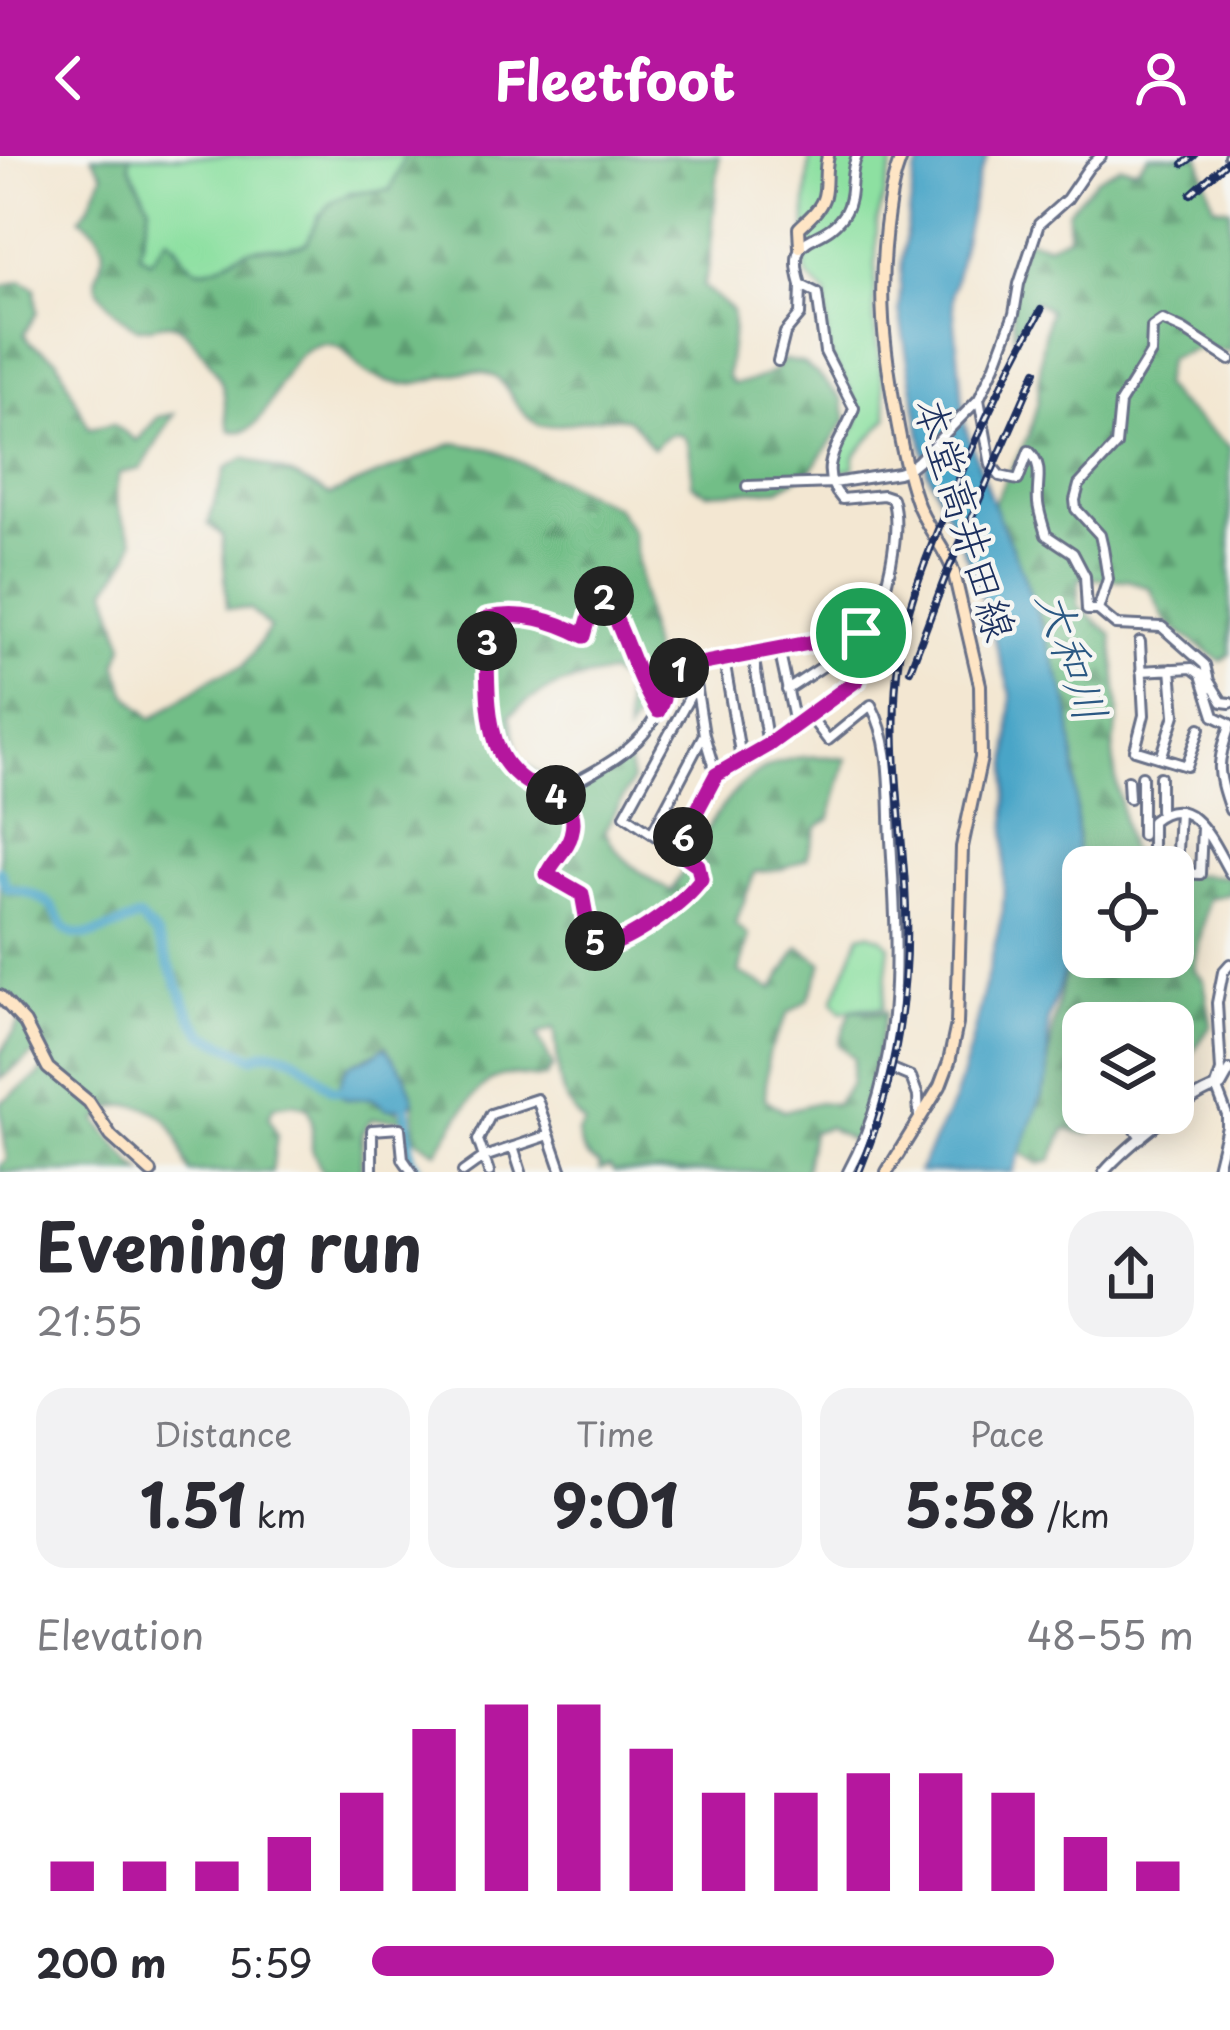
<!DOCTYPE html>
<html lang="en">
<head>
<meta charset="utf-8">
<style>
  body { margin:0; font-family:"Playpen Sans","Klee One",sans-serif; background:#f2f2f3; color:#2b2b33; height:100vh; display:flex; flex-direction:column; font-size:45px; white-space:nowrap }
  * { box-sizing:border-box; margin:0 }
  p { font-size:39px; color:#7c7c81 }
  .icon { flex:none; width:66px; height:66px; fill:none; stroke:currentColor; stroke-width:2; stroke-linecap:round; stroke-linejoin:round }
  .map { position:relative; height:1016px; overflow:hidden }
  .sheet { display:flex; flex-direction:column; background:#fff; flex:1 }
  .sheet>* { flex:none }
  .tools { position:absolute; left:1062px; top:690px; display:grid; gap:24px }
  .tools a { display:grid; place-items:center; width:132px; height:132px; border-radius:24px; background:#fff; box-shadow:0 6px 30px #0003; font-size:60px }
  .pin { position:absolute; display:grid; place-items:center; width:102px; height:102px; color:#fff; margin:-51px; border:6px solid #fff; border-radius:50%; box-shadow:0 3px 12px #0007 }
  .km { position:absolute; width:60px; height:60px; margin:-30px; border-radius:50%; background:#222; color:#fff; font-size:33px; line-height:60px; text-align:center }
  .round { display:grid; place-items:center; flex:none; width:126px; height:126px; border-radius:36px; background:#f2f2f3 }
  .head { display:flex; align-items:center; justify-content:space-between; height:204px; padding:0 36px }
  h1 { font-size:66px; font-weight:700; line-height:90px }
  .metrics { display:grid; grid-template-columns:repeat(3,1fr); gap:18px; height:204px; padding:12px 36px }
  .metrics div { display:grid; align-content:center; border-radius:30px; background:#f2f2f3; text-align:center }
  .metrics b { font-size:60px; font-weight:700 }
  .metrics small { font-size:33px; font-weight:400 }
  .metrics p { font-size:33px }
  .chart { height:336px; padding:24px 36px }
  .chart p { display:flex; justify-content:space-between }
  .chart svg { width:100%; height:216px; margin-top:12px; stroke:#b5179e; stroke-width:6 }
  ul { padding:0 36px; list-style:none; font-size:39px }
  li { display:grid; grid-template-columns:192px 144px 1fr; align-items:center; height:90px }
  li i { height:30px; border-radius:15px; background:#b5179e }
  header { display:flex; justify-content:space-between; align-items:center; height:156px; padding:0 36px; background:#b5179e; color:#fff; font-size:54px; font-weight:700 }
  .map>svg:first-child { display:block }
  .grass { fill:#8de0a1; stroke:#548880; stroke-width:3 }
  .forest { fill:url(#forest-firs); stroke:#467672; stroke-width:3 }
  .water { fill:#48a5c7; stroke:#326a92; stroke-width:3 }
  .lines { fill:none; stroke-linecap:round; stroke-linejoin:round }
  .river { stroke:#48a5c7; stroke-width:10 }
  .street-casing { stroke:#676f87; stroke-width:14 }
  .secondary-casing { stroke:#676f87; stroke-width:16 }
  .street { stroke:#fff; stroke-width:8 }
  .secondary { stroke:#fee5c5; stroke-width:10 }
  .rail-casing { stroke:#1b2f5e; stroke-width:8 }
  .rail { stroke:#f6f6f2; stroke-width:3; stroke-dasharray:9; stroke-linecap:butt }
  .route-casing { stroke:#fff; stroke-width:24 }
  .route { stroke:#b5179e; stroke-width:15 }
  .labels { text-anchor:middle; stroke-width:9; stroke-linejoin:round; paint-order:stroke }
  .street-label { font-size:42px; fill:#1b2f5e; stroke:#f6f6f2 }
  .water-label { font-size:45px; font-style:italic; fill:#2b5883; stroke:#f6f6f2 }
</style>
</head>
<body>
<header><svg class="icon" aria-label="back" viewBox="0 0 24 24"><path d="M15 5l-7 7 7 7"/></svg>Fleetfoot<svg class="icon" aria-label="person" viewBox="0 0 24 24"><circle cx="12" cy="8" r="4"/><path d="M4 21q1-7 8-7t8 7"/></svg></header>
<div class="map">
<svg width="1230" height="1016" viewBox="0 0 1230 1016">
  <defs>
    <pattern id="forest-firs" width="22" height="20" patternUnits="userSpaceOnUse" patternTransform="scale(3)"><rect width="22" height="20" fill="#72be87"/><path d="M5 1l3.5 6h-7zM16 11l3.5 6h-7z" fill="#5d9b72"/></pattern>
  </defs>
  <rect width="100%" height="100%" fill="#f6f6f2"/>
  <filter id="ink" filterUnits="userSpaceOnUse"><feTurbulence type="fractalNoise" baseFrequency=".00833" numOctaves="2"/><feDisplacementMap in="SourceGraphic" scale="24" xChannelSelector="R" yChannelSelector="G"/><feConvolveMatrix kernelMatrix="1 2 1 2 8 2 1 2 1" color-interpolation-filters="sRGB"/></filter>
  <filter id="wash" filterUnits="userSpaceOnUse"><feTurbulence type="fractalNoise" baseFrequency=".004" numOctaves="4" result="noise"/><feDisplacementMap in="SourceGraphic" scale="48" xChannelSelector="R" yChannelSelector="G"/><feGaussianBlur stdDeviation="2.7" result="paint"/><feColorMatrix in="noise" values="0 0 0 0 0 0 0 0 0 0 0 0 0 0 0 0 0 1.4 0 .05"/><feComposite in="paint" operator="in"/></filter>
  <g filter="url(#wash)">
    <rect width="100%" height="100%" fill="#f3e7d2"/>
    <!-- grass -->
    <path class="grass" d="M130,0h275l-15,34 -40,2 -31,23 -11,28c-19,8 -40,2 -59,7 -15,4 -31,20 -46,19 -15,0 -21,-14 -27,-26l-26,18 -11,-8 11,-47 -21,-41z
      M810,0h85l-18,66 -3,101 14,95 -34,38v12l-18,5c-9,-30 25,-36 22,-59 -3,-25 -20,-40 -28,-62 -5,-16 -3,-40 -4,-58l-17,-16 -4,-8 1,-67z
      M868,777l14,5 8,8 -7,62h-27l-15,4 -8,-11 27,-66z"/>
    <!-- forest -->
    <path class="forest" d="M92,0h38l-1,9 21,41 -11,47 11,8 17,-24c13,10 17,31 35,32 16,1 32,-15 46,-19 20,-5 40,1 59,-7 20,-49 33,-50 83,-53l15,-34h314l-10,110 -6,20 29,25 1,19 -6,47 6,7c19,-2 39,-7 50,-24l19,3 15,11 25,25 4,21 -34,49 -33,20 -72,4 -15,-9c-1,-14 2,-59 -23,-49 -6,2 -10,9 -16,13 -10,-9 -13,-22 -24,-28 -20,-11 -75,12 -91,4 -22,-10 -28,-39 -43,-47 -30,-16 -61,8 -91,7 -9,0 -27,-6 -36,-10 -16,-9 -21,-31 -44,-30 -48,2 -51,101 -94,86 -7,-15 -3,-30 -8,-45 -5,-14 -21,-36 -31,-47 -23,-25 -29,-9 -52,-10 -11,-1 -35,-28 -40,-37 -13,-24 29,-39 -19,-73l9,-12 14,-32z
      M1149,0h50l15,50 16,3v142l-36,-2 -26,10 -6,26 13,16 55,46v207l-9,7 -55,-38 -16,-35 -23,-8 -48,-2 -1,29 34,27 7,77 -6,41 2,22 13,74 14,19h-59v90h90v-84l57,4v17l-22,4 -14,72 10,11 7,44 -32,48 -6,2v-52h-90v33l-13,40 27,34 -11,4 -21,-5 -14,32 -12,3 -19,-12 25,-67 9,-64 14,-62 10,-87 -3,-102 -7,-68 -47,-134 -28,-64 36,-69 9,-34 4,-54 7,-37 -15,-9 -20,34 -3,-54 14,-42 22,6 21,-9v-25l29,-32 24,-13 15,3z
      M21,125l14,7 2,24 -13,22 6,9 27,16 32,70 24,-5 24,17 21,-24 16,-3 -33,55 -21,4c-10,27 0,44 14,67l-4,15 -23,34 17,56 -7,19 9,29 26,26 63,-43 29,-10 26,-38 -20,-19 -23,-1 -5,-73 -14,-11 18,-56 19,-10 49,18 36,19 124,-52 37,6 125,58 17,25 15,101 6,26 2,24 -29,50 -3,-49 -14,-11c-44,8 -66,13 -100,42l10,45 52,37 55,-43 5,27 -27,50c10,25 41,47 66,60 46,-76 70,-149 175,-132l-16,60 -13,8 -10,31 -27,12 -25,2 -20,52 14,11 -10,38 34,16 26,-42 24,16 -15,37 -20,13 -20,41 -3,45 19,12 35,-9 17,2 15,-20 3,-26 -15,-14 12,-34 35,2 -22,102 -10,28 -26,-15 -16,5 -7,40h-191l-5,-5 -9,3 -1,-6c-13,-5 -19,-17 -21,-31l7,-9c-33,-30 -24,-56 -31,-96l-17,7 16,31 -7,11c-15,2 -26,-3 -39,-2 -29,1 -55,54 -70,77l-22,-14 -1,-38 -28,-54c-28,22 -38,4 -47,47l7,6 24,-1 33,16v5h-32l-9,14 -1,39h-39l-10,-23v-28l-4,-13 -14,-5 -20,3 -5,11 8,18 -5,37h-82c-8,-13 -9,-33 -18,-45 -17,-25 -57,-31 -75,-6l36,44 10,7h-143v-6l7,-7 -7,-56 38,-27 13,-16 -7,-14 -44,33v-24l26,-44 -14,-14 -12,6v-716z"/>
    <!-- water -->
    <path class="water" d="M925,0h63l-9,20 -27,117 13,133 28,78 28,64 47,134 7,68 3,106 -10,83 -20,61v59l-35,93h-95l36,-71 15,-49 34,-142 8,-216 -36,-119 -48,-105 -28,-159 3,-51 13,-86z
      M383,892h3l19,27 9,25 -6,7 -21,2 -15,-11 -26,1 -15,-10 8,1c8,-40 21,-20 44,-42z"/>
    <g class="lines">
      <!-- river -->
      <path class="river" d="M0,715l7,17c15,2 33,7 44,18 8,8 10,25 24,28 18,5 46,-11 64,-16l18,18 34,80 14,19 48,22c33,-16 57,12 78,32l8,2
        M406,952l5,49 10,15"/>
    </g>
  </g>
  <g filter="url(#ink)">
    <g class="lines">
      <defs>
        <path id="street" d="M1229,0l1,3
          M778,205l7,-28 15,-18 1,-29
          M979,243l12,66 9,11 18,4 11,-29c16,16 7,31 9,52 1,10 5,21 8,32l27,18 12,23 2,34h11l18,15 46,2 43,38 4,16 13,21 8,1
          M747,330l87,-3 64,-10 9,-3 11,-9 61,-62 16,-34 19,-51 5,-30 20,-60 28,-25 22,-32 12,-11
          M1098,454l10,-31 -5,-31 -3,-13 -24,-26 -1,-9 4,-15 37,-40 4,-42 31,-50 1,-26 10,-7 22,10 46,30
          M1140,486l4,73 -9,35 52,16 13,-38
          M779,493l16,75
          M753,498l15,91
          M724,504l17,98
          M693,509l11,70 12,40
          M1141,515l51,-3 9,7 13,41 16,8
          M787,534l44,-29 5,-23
          M658,555c-26,-39 -33,-85 -60,-124l-14,49c-31,-16 -61,-24 -97,-18 1,39 -4,106 16,140 5,9 17,21 27,26 22,11 51,17 41,51 -4,15 -18,25 -24,40l35,19 8,44 18,8c29,-10 76,-43 93,-67l-3,-14 -73,-50 71,-130
          M809,559l19,25 43,-35c22,41 17,89 20,135 7,115 14,226 -43,332
          M1230,569c-13,40 -14,44 0,85
          M1161,602l14,-43 -4,-46
          M1142,620v59
          M1128,624l1,18
          M554,637c38,-20 96,-46 107,-91 2,-9 0,-19 0,-28l2,-3 198,-38 10,-4c14,-33 32,-96 21,-131l-9,-3 -41,4c-30,-33 3,-59 12,-91l-29,-56 -8,-59 -16,-8c-17,-58 22,-36 44,-73 10,-17 3,-38 12,-56
          M1160,654v-33
          M652,677l51,-97
          M676,693l40,-74 52,-30 90,-66 3,-46
          M1152,711v-46c40,-33 61,23 78,52
          M1173,714l4,3 23,1 2,-47
          M1176,715l3,-60
          M885,910l26,11 7,19 1,21
          M1125,957l16,25
          M513,991l8,25
          M372,1016v-42l28,-2 3,31 9,13
          M463,1016l21,-15 65,-22
          M489,1016l-11,-32 13,-26 46,-15 25,73
          M1104,1016c20,-23 88,-80 117,-86l9,-16
          M1216,1016l11,-45v-12l-11,-29 5,-15 -4,-68 6,-31 7,-8"/>
        <path id="secondary" d="M800,91l-1,-19c9,-9 22,-19 25,-32 3,-12 0,-26 4,-40
          M0,840l25,27 23,45 41,34 22,34 40,36
          M887,1016l53,-86 9,-24 8,-38 5,-177 19,-89 -1,-73 -26,-112c-9,-26 -29,-46 -38,-73 -10,-29 -16,-60 -21,-90 -12,-68 -17,-113 -9,-183 3,-24 6,-48 16,-71"/>
      </defs>
      <!-- street casing -->
      <use href="#street" class="street-casing"/>
      <!-- secondary casing -->
      <use href="#secondary" class="secondary-casing"/>
      <!-- street -->
      <use href="#street" class="street"/>
      <!-- secondary -->
      <use href="#secondary" class="secondary"/>
      <defs>
        <path id="rail" d="M1183,8l11,-8
          M1191,38l39,-35
          M910,514l36,-95 90,-204
          M859,1016c38,-93 52,-186 46,-287 -5,-75 -17,-154 -6,-229 7,-49 26,-94 44,-139 29,-72 61,-140 98,-207"/>
      </defs>
      <!-- rail casing -->
      <use href="#rail" class="rail-casing"/>
      <!-- rail -->
      <use href="#rail" class="rail"/>
    </g>
  </g>
  <g class="lines" filter="url(#ink)">
    <defs>
      <path id="route" d="M598,431c27,39 34,85 60,124l5,-12v-28l198,-38 -4,47 -89,65 -52,30 -40,75 22,15 3,14c-17,24 -64,57 -93,67l-18,-8 -8,-44 -35,-20c6,-14 20,-24 24,-39 10,-34 -19,-40 -41,-51 -10,-5 -22,-17 -27,-26 -20,-33 -15,-101 -16,-140 36,-7 66,2 97,18z"/>
    </defs>
    <!-- route casing -->
    <use href="#route" class="route-casing"/>
    <!-- route -->
    <use href="#route" class="route"/>
  </g>
  <g class="labels">
    <!-- street labels -->
    <g class="street-label">
      <text transform="translate(965 363) rotate(73)" y="15">本堂高井田線</text>
    </g>
    <!-- water labels -->
    <g class="water-label">
      <text transform="translate(1072 500) rotate(72)" y="16">大和川</text>
    </g>
  </g>
</svg>
<div class="tools">
<a><svg class="icon" aria-label="locate" viewBox="0 0 24 24"><circle cx="12" cy="12" r="6"/><path d="M12 2v4M12 18v4M2 12h4M18 12h4"/></svg></a>
<a><svg class="icon" aria-label="layers" viewBox="0 0 24 24"><path d="M12 4l9 5-9 5-9-5zM3 14l9 5 9-5"/></svg></a>
</div>
<div class="pin" style="left:861px;top:477px;background:#1e9e55"><svg class="icon" aria-label="arrive" viewBox="0 0 24 24"><path d="M6 21V4h12l-3 4 3 4H6"/></svg></div>
<b class="km" style="left:679px;top:512px">1</b>
<b class="km" style="left:604px;top:440px">2</b>
<b class="km" style="left:487px;top:485px">3</b>
<b class="km" style="left:556px;top:639px">4</b>
<b class="km" style="left:595px;top:785px">5</b>
<b class="km" style="left:683px;top:681px">6</b>
</div>
<section class="sheet">
<div class="head"><div><h1>Evening run</h1><p>21:55</p></div><a class="round"><svg class="icon" aria-label="share" viewBox="0 0 24 24"><path d="M12 15V3M7 8l5-5 5 5M5 13v7h14v-7"/></svg></a></div>
<div class="metrics">
<div><p>Distance</p><b>1.51<small> km</small></b></div>
<div><p>Time</p><b>9:01</b></div>
<div><p>Pace</p><b>5:58<small> /km</small></b></div>
</div>
<div class="chart"><p><span>Elevation</span>48–55 m</p>
<svg viewBox="0 0 160 44" preserveAspectRatio="none"><path d="M5 44V38M15 44V38M25 44V38M35 44V33M45 44V24M55 44V11M65 44V6M75 44V6M85 44V15M95 44V24M105 44V24M115 44V20M125 44V20M135 44V24M145 44V33M155 44V38"/></svg>
</div>
<ul>
<li><b>200 m</b>5:59<i style="width:83%"></i></li>
</ul>
</section>
</body>
</html>
